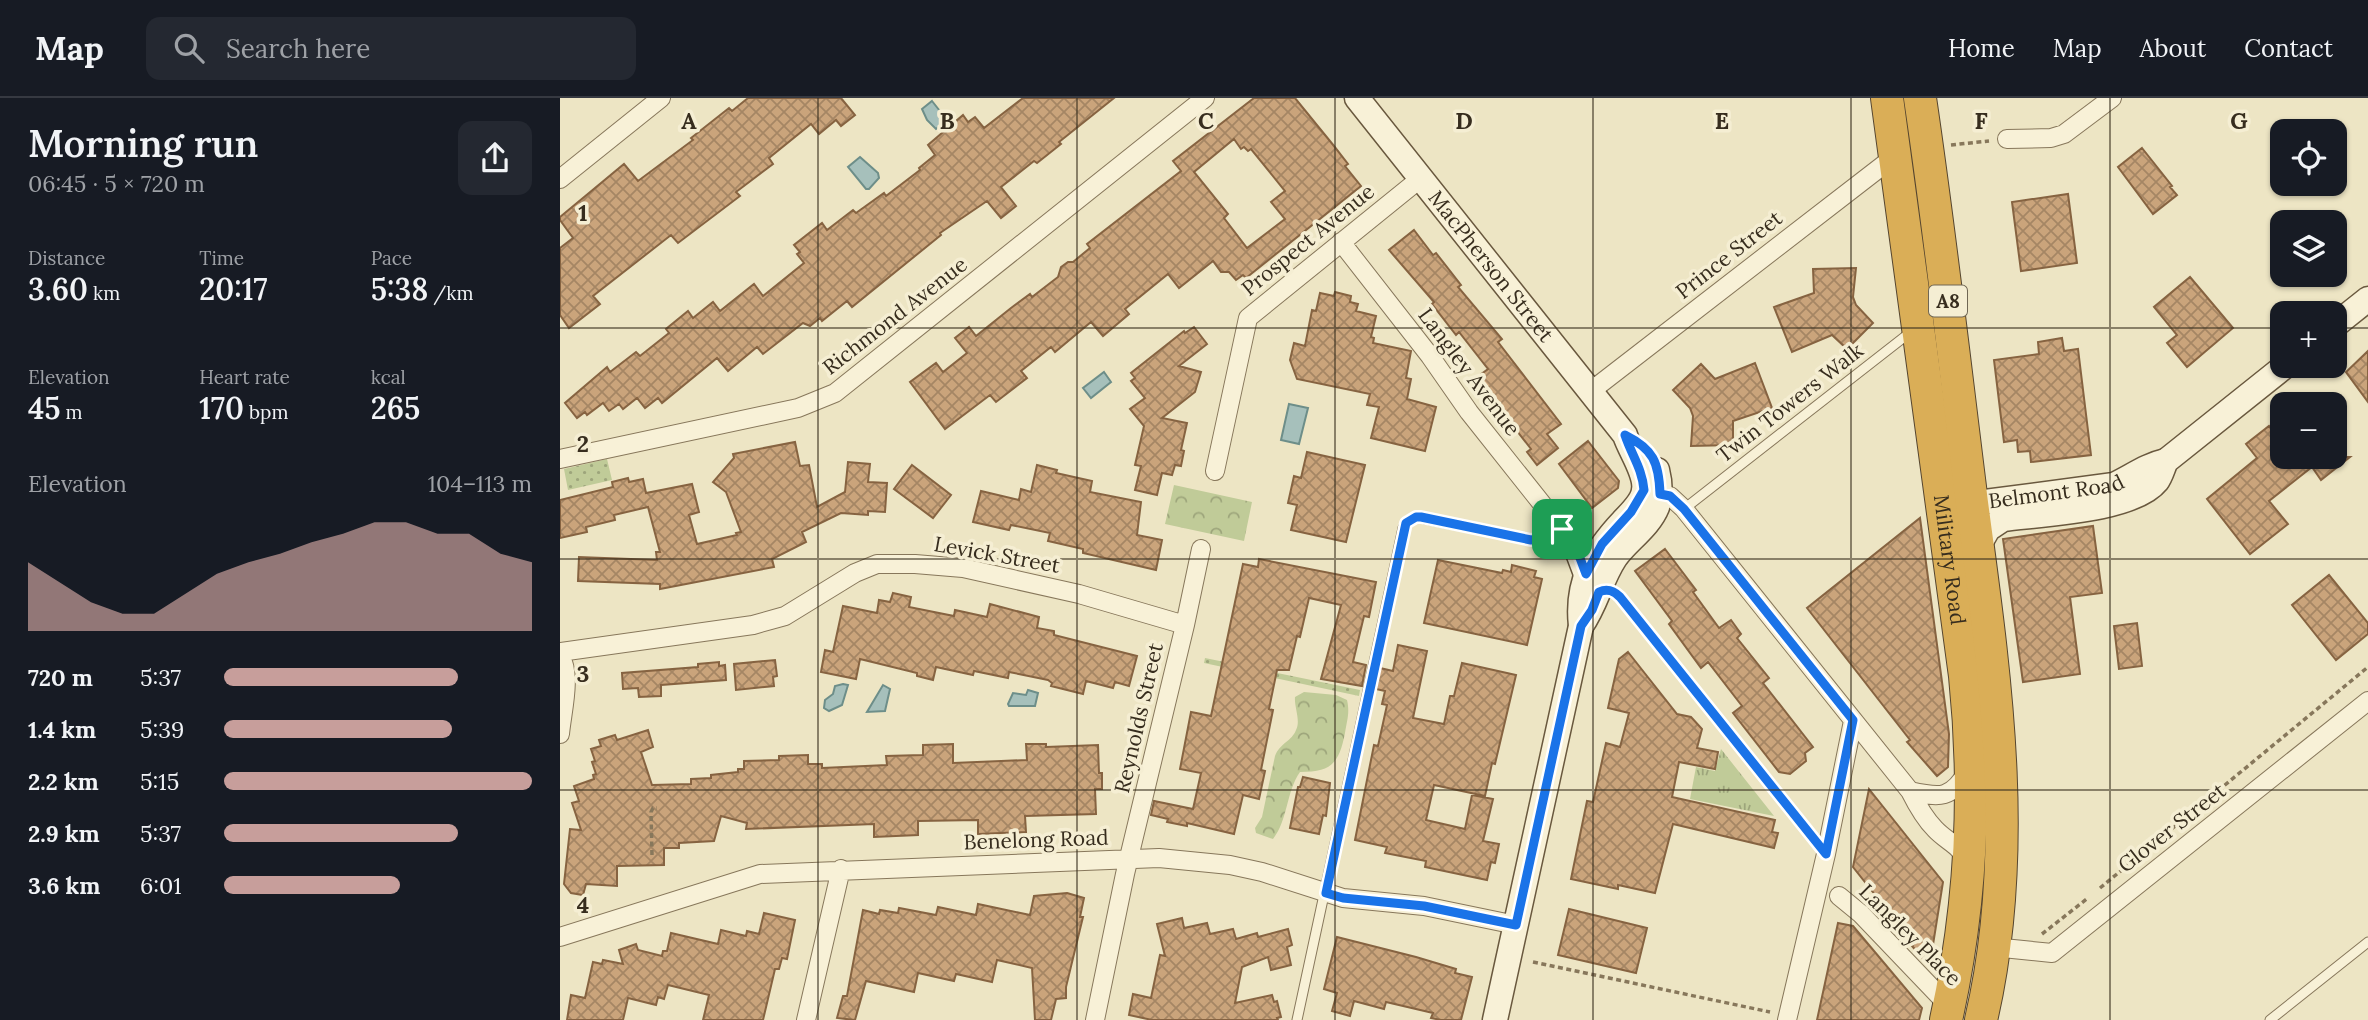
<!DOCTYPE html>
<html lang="en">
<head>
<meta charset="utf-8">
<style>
  body { margin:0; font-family:Lora,serif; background:#242831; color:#f1f3f6; height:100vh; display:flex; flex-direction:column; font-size:26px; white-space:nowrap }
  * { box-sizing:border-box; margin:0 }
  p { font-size:23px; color:#9ea1a6 }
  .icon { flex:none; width:38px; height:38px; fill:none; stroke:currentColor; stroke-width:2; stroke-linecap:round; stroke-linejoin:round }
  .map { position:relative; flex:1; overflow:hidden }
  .panel { display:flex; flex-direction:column; background:#171b24; width:560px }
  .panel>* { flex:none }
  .buttons { position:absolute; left:1710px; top:21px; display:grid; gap:14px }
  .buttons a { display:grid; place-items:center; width:77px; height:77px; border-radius:14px; background:#171b24; box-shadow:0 2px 5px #0004; font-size:35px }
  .pin { position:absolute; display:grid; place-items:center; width:60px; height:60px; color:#fff; margin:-30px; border-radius:14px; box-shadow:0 4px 10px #0006 }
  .round { display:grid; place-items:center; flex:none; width:74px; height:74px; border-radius:14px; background:#242831 }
  .headline { display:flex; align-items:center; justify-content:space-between; height:119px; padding:0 28px }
  h1 { font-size:38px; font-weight:600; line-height:52px }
  .stats { display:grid; grid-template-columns:repeat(3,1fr); gap:10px; height:119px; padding:7px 28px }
  .stats div { display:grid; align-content:center }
  .stats b { font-size:30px; font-weight:600 }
  .stats small { font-size:19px; font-weight:400 }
  .stats p { font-size:19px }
  .chart { height:196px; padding:14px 28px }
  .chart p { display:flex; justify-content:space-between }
  .chart svg { width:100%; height:126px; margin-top:7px; fill:#c79e9b; opacity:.7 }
  ul { padding:0 28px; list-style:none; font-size:23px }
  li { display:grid; grid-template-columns:112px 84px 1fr; align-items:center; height:52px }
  li i { height:18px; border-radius:9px; background:#c79e9b }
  header { display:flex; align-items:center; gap:42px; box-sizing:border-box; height:98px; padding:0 35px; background:#171b24; border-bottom:2px solid #363941 }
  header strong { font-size:33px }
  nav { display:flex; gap:38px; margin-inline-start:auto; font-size:24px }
  .search { width:490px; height:63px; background:#242831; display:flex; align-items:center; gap:18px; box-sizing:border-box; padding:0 24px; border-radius:14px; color:#9ea1a6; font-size:26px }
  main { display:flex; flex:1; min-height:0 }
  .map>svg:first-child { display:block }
  .grass { fill:url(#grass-dots) }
  .forest { fill:url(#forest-crowns) }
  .park { fill:url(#park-tufts) }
  .water { fill:#a6c0bb; stroke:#6d8e89; stroke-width:2 }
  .building { fill:url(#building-cross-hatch); stroke:#866341; stroke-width:2; fill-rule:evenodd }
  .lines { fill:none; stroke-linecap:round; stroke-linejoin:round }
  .lane-casing { stroke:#87775b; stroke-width:11 }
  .street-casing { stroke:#87775b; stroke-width:20 }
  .secondary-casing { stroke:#69583e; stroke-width:27 }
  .highway-casing { stroke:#55452f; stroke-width:34 }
  .path { stroke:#87775b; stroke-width:3.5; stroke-dasharray:5 3.5; stroke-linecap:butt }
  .lane { stroke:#f8f1d7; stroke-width:9 }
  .street { stroke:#f8f1d7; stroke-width:18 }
  .secondary { stroke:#f8f1d7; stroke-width:24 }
  .highway { stroke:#daae57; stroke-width:32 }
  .route-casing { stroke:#fff; stroke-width:14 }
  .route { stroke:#1a73e8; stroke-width:9 }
  .grid { fill:none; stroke:#372d1e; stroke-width:2; stroke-opacity:0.55 }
  .labels { text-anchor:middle; stroke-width:7; stroke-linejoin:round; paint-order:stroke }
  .shield { fill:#f5eed3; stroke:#706754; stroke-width:2 }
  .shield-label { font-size:19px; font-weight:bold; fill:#372d1e }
  .street-label { font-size:21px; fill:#372d1e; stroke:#f5eed3 }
  .grid-label { font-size:23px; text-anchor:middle; font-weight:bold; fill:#372d1e; stroke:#f5eed3; stroke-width:7; stroke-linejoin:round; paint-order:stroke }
</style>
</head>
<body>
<header>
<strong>Map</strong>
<div class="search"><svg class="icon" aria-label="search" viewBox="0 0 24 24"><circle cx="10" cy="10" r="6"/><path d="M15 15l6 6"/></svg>Search here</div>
<nav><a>Home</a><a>Map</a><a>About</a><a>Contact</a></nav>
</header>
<main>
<section class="panel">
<div class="headline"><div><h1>Morning run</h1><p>06:45 · 5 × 720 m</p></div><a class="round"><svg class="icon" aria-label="share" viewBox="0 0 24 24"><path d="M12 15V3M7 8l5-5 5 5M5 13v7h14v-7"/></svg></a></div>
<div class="stats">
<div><p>Distance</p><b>3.60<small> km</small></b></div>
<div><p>Time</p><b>20:17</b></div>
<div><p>Pace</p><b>5:38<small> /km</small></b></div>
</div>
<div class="stats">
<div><p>Elevation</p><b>45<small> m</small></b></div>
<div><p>Heart rate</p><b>170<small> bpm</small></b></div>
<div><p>kcal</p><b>265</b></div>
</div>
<div class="chart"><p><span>Elevation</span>104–113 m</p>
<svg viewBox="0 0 160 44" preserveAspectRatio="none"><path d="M0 44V20L10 27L20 34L30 38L40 38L50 31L60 24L70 20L80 17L90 13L100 10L110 6L120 6L130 10L140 10L150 17L160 20V44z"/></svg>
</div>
<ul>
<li><b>720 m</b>5:37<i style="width:76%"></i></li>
<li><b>1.4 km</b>5:39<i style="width:74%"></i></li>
<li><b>2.2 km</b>5:15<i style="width:100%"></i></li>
<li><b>2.9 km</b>5:37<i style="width:76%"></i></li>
<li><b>3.6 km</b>6:01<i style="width:57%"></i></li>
</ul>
</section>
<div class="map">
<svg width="1808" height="922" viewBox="0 0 1808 922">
  <defs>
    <pattern id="grass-dots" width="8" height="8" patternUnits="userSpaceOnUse" patternTransform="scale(1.75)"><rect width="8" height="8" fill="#c0cb98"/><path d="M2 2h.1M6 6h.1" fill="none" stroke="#9da57b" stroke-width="1.8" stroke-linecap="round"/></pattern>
    <pattern id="forest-crowns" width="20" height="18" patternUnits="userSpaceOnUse" patternTransform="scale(1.75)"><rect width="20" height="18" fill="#c0cb98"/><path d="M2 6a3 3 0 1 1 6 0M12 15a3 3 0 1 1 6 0" fill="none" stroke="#9da57b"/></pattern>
    <pattern id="park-tufts" width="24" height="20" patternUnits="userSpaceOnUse" patternTransform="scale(1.75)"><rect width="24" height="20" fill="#c0cb98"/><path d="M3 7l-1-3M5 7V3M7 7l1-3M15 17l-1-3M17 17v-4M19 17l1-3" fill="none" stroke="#9da57b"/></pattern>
    <pattern id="building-cross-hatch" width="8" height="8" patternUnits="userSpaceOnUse" patternTransform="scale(1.75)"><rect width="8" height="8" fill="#caa47b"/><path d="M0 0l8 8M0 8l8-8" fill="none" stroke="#a58664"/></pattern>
  </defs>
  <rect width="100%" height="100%" fill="#ede5c4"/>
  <!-- grass -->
  <path class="grass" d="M47,361l5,21 -44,10 -4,-21z
    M645,560l155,32 -1,6 -155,-33z"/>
  <!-- forest -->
  <path class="forest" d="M614,387l78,17 -8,39 -79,-17z
    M744,594l32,3 11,5c3,13 0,20 -2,33 -6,30 -13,39 -45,39 -14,20 -12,48 -27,67l-17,-6 -1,-5 7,-11 13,-61c5,-13 17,-15 21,-26 5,-9 -2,-23 -1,-33z"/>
  <!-- park -->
  <path class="park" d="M1161,651l53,67 -84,-17 6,-32 19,4z"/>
  <!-- water -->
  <path class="water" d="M372,3l15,19 -11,9 -9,-9 -5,-11z
    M300,59l18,16 1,5 -10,11h-3l-18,-22z
    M544,274l7,10 -20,16 -8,-10z
    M729,306l19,4 -9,36 -18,-4z
    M283,586l5,1 -6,20 -13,6 -5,-3 1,-8 8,-6 2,-8z
    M323,587l7,4 -5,22 -18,1z
    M468,592l10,3 -3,13h-26l-1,-2 5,-11 13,2z"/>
  <!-- building -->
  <path class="building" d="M188,0h93l14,17 -14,11 -5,-6 -17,14 -8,-10 -42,34 4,6 -37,28 4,4 -62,47 -7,-8 -32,25 -46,36 7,8 -31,24 -9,-13v-67l13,-10 -13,-18v-3l64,-53 14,17 55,-41 -2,-2 38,-30 3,3z
    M463,0h91l-55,44 2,2 -24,19 -3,-2 -33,26 15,19 -15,12 -14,-17 -47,32 1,2 -89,72 -5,-6 -25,20 -2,-3 -10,8 -7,-3 -40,31 -6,-7 -29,24 -11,-13 -55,45 -4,-5 -13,10 -8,-10 -14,11 -4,-5 -10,7 -6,-8 -16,12 -2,-3 -8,6 -12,-15 42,-36 3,5 26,-20 4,4 29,-23 -3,-4 22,-18 5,7 20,-16 7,9 34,-27 9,12 41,-33 -7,-9 3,-2 -6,-7 28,-22 5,7 26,-20 3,3 28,-20 2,3 34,-26 -1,-2 16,-13 -7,-10 35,-30 5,7 7,-5 9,11z
    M694,0h41l39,48 14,18 -3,2 16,20 -115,92 -3,-3 -7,5 -7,-8h-8l-8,-11 -34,27 -11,-14 -43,35 4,5 -26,22 -12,-14 -36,30 -4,-5 -30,24 6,7 -31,24 -6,-7 -45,34 -35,-47 26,-19 7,9 24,-19 -12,-15 14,-11 7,9 35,-28 19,-14 2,3 26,-20 3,-10 7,-5h5l17,-14 -3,-4 94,-73 -8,-10zM674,41l7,10 3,-2 4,4 3,-2 34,42 -14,11 14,17 -38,29 -23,-30 4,-4 -34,-42z
    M1582,50l30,38 -2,1 7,8 -24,19 -35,-47z
    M1508,96l9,69 -56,8 -9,-69z
    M854,132l19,25 3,-2 25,32 -3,2 44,52 -4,3 63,82 -14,10 11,14 -21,17 -10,-13 4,-3 -55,-71 12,-9 -29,-37 -3,3 -24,-31 2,-2 -45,-52z
    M1296,170l-3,29 3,8 17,18 -26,26 -15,-14 -40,17 -18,-45 40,-14 -1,-24z
    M1630,179l43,51 -46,39 -20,-24 10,-8 -23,-28z
    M775,194l16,4 -1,6 8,2 -2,7 20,5 -5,21 3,1 -1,5 38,8 -5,27 5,1 -4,20 29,8 -11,44 -54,-13 8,-31 -12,-2 3,-11 -73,-15 -7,-19 4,-17 11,3 7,-36 4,1 4,-18 14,3z
    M634,229l13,17 -28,22 22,6 -6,20 -33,26 25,5 -6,27 3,1 -3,15 -6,-1 -3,10 -10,-2 -5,22 -22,-5 6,-24 -6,-1 9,-39 -14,-17 15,-11 -14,-17 4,-3 -4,-5 53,-42 1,2z
    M1502,240l2,13 14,-2 13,106 -60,7 -1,-11 -12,1 -1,-12 -13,2 -10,-82 45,-6 -1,-12z
    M1808,253v51l-22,-30z
    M1195,265l17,45 -39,13v24l-42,1 2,-30 -3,-8 -17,-18 28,-26 14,15z
    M1709,328l13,16v15h68l-29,23 -9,-13 -43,34 19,23 -38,30 -43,-55 50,-41 -11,-14z
    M1028,343l31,40 -1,7 -26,20 -33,-44z
    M235,344l5,24 9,-1 8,42 28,-15 3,-30 22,2 -2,18 19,1 -2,29 -17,-1v4l-27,-2 -39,19 4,10 -34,17 2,8 -114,22v-5l-82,-3 1,-24 78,3 -1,-8h4l-12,-45 -34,8 1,5 -29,7 1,5 -27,6v-38l53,-13 -1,-5 16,-4 1,4 14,-3 3,14 46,-9 7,28 -10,3 8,29 40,-9 -1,-2 5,-1 -15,-40 -13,-10 21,-24 -1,-4z
    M747,354l58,13 -19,77 -55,-12 6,-25 -9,-2 6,-27 7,2z
    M352,367l39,30 -18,23 -39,-29z
    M477,367l20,5 -1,3 36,8 -2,11 51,10 -4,33 25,5 -6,30 -73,-17v-4l-35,-8 2,-8 -39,-8 -2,5 -36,-8 8,-31 38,9 2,-11 10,3z
    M1360,420l29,216 -1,33 -11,9 -30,-34 3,-2 -103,-132z
    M1533,428l9,67 -32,4 10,77 -57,8 -20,-143z
    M1105,451l31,41 -3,2 26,36 12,-8 10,14 -4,4 32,40 -6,5 50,64 -8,6 1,8 -16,13 -11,-2 -46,-59 9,-7 -34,-44 -7,6 -32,-44 3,-3 -37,-50z
    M699,461l117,23 -7,35 -5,-1 -11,46 13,3 -4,21 -41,-7 20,-74 -32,-7 -9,39 -3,-1 -8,34h-12l-8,39 4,1 -12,60 4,1 -6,28 -16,-4 -9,39 -47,-11v3l-20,-4 1,-3 -17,-4 3,-14 39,8 8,-36 -21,-4 11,-57 20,4 32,-152 15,3z
    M878,462l64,13 1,-3 8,2 1,-7 24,6 -2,6 8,2 -15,66 -103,-22z
    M1769,477l39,48v11l-32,26 -44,-55z
    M333,495l18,4 -2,10 45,9 1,-6 32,7 3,-13 49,13 -2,11 17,3v4l83,21 -8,30 -14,-4 -2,6 -27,-7 -3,13 -32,-8 1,-3 -4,-3 -39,-8 -1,6 -34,-7 -1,4 -37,-8 -3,13 -16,-4v-3l-57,-14 -4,20 -35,-7 4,-22 8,2 10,-46 34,7 2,-13 11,2z
    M1577,525l5,43 -23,3 -5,-43z
    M838,547l29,6 -14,67 31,6 6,-28h4l8,-33 54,12 -21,89 -3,-1 -7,33 -51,-11 -8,35 39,9 7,-34 21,4 -10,42 16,3 -4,19 -4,-1 -4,18 -62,-13 1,-6 -41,-8 2,-6 -32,-7 19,-95 4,1 9,-41 -5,-1 3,-13 -9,-2 4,-21 13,3z
    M1068,554l49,62 14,3 11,12 -5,19 21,4 -3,17 -36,-7 -7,35 103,23 -3,12 6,1 -4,15 -101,-24 -18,69 -37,-8v4l-47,-10 16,-78 6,1 13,-59 14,4 9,-34 -21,-5 11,-49z
    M215,562l2,16 -4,1 1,9 -38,4 -2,-26z
    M159,564v4l6,-1 1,15 -65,5v11l-22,1 -1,-9 -15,1 -1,-16 76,-6v-3z
    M88,632l5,17 -12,5 11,33 39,-1v-5l20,-1v-3l27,-3v-3h6v-8l35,-1v-4l29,-1v9h14v4l65,-3 -1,-9 37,-1v-10l30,-1v19l48,-2 26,-1 -1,-16h20v3l52,-2 1,28h3v16h-7l1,25 -71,2 1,16 -48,2v-14l-60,1v14l-44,2v-13l-128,5 1,-6 -26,-7 -7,25 -35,2v5h-15v17l-47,1v20l-31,-2 -3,11 -12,-2 -7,-9 6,-55 11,1 -9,-27 7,-2 -5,-15 20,-7 -1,-4 3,-1 -4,-12 3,-1 -4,-12 10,-3 -2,-6 16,-5 2,5z
    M743,679l27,6 -4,33 -3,-1 -4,19 -29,-6 8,-41h2z
    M1309,691l74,93 -11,69 -9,8 -11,-13 2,-2 -61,-77z
    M507,795l17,5 -4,19h3l-17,70v11l-10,1 -5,21h-16l-3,-52 -35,-8 -5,22 -36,-8 -2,7 -36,-8 -4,19 -48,-11 -11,39 -18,-2 6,-22h4l16,-86 16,4 1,-4 18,3 1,-5 37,7 2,-8 38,8 2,-11 52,11 4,-19z
    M1009,811l78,19 -11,45 -78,-18z
    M204,815l31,7 -8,39 -5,-1 -3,11h-4l-12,51h-60l6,-25 -41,-10 -4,14 -6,-2 -2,8 -28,-7 -5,22h-56l4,-25 14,3 8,-36 9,2 1,-4 20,4 -4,-14 17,-6 2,6 24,6 1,-5h4l4,-18 47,11 3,-14 25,6 1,-5 12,3z
    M622,820l2,10 23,-5 3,11 23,-5 3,10 21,-6 1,4 30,-8 4,16 -5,2 4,18 -20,5 -3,-13 -26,10 -7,36 37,-8 2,7 3,-1 4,16 -4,1 1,2h-126l-23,-5 4,-21 18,4 9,-43 5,1 -8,-32z
    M1278,825l15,3 69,82 -3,12h-102z
    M777,839l79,20 40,12 -1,4 17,4 -11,43h-20l-10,-2 2,-5 -47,-11 -2,7 -30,-8 -4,15 -18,-5 5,-18 -13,-4z"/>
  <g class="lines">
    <defs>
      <path id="lane" d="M1124,411l228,-178
        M1041,493l9,-1 10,7 205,256
        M737,922l106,-492 6,-8 7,-3 115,23 15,-2 14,-9
        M1710,922l98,-78"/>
      <path id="street" d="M1447,41l44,-1 13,-4 48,-36
        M0,81l101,-81
        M781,144l89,114 39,56 93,117
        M1031,293l304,-235
        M0,361l238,-51 37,-15 370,-295
        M655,373l33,-153 173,-140
        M1100,396l10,2 14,13 226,282c7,14 14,27 25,38 11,12 25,16 32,32
        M0,554l193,-27 32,-9 70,-43 22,-9h38l48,4 116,26 106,31
        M0,557c12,21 2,56 0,79
        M1350,693c31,7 41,8 58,-20
        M1279,798l22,18 88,92
        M0,839l200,-63 399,-16 71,7 32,7 81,26 81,8 92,19
        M1433,849l59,6 316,-252
        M246,922l35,-151
        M535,922l30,-146 60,-249 16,-76
        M1227,922l39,-166 27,-133"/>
      <g id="secondary">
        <path id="s1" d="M797,0l268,337c5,16 22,39 19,55 -1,12 -14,23 -21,31 -30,32 -47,61 -42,105l-86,394"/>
        <path d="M1774,228l34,-27"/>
        <path id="s2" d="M1394,408l160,-21c19,-9 31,-19 52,-24"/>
        <path d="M1002,431l15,21 9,24"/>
        <path d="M1419,447l9,-16 15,-10c37,-5 130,-8 154,-38 4,-5 6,-14 9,-20l119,-95"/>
        <path d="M1021,528c15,-21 20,-47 34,-68 12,-17 34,-31 42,-51 4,-12 3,-25 0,-37"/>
      </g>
      <g id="highway">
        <path id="s3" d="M1327,0l78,578c12,116 6,231 -19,344"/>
        <path d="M1360,0c20,135 35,270 52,405 23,172 49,346 9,517"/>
      </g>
    </defs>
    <!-- lane casing -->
    <use href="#lane" class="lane-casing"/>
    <!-- street casing -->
    <use href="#street" class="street-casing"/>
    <!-- secondary casing -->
    <use href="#secondary" class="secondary-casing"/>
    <!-- highway casing -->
    <use href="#highway" class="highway-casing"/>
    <!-- path -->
    <path class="path" d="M1391,47l38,-4
      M92,757l-1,-43 2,-4h4
      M1540,790l268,-221
      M1482,836l46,-36
      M973,864l237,50"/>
    <!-- lane -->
    <use href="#lane" class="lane"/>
    <!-- street -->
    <use href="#street" class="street"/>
    <!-- secondary -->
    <use href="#secondary" class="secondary"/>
    <!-- highway -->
    <use href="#highway" class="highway"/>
  </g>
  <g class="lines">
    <defs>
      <path id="route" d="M1065,337c28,14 34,27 35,59l10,2 14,13 169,211 -27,134 -206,-257c-6,-6 -12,-9 -21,-5l-7,18 -11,16 -65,299 -92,-19 -81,-8 -17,-5 80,-370 10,-6h5l110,23 15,-2 16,-9 15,21 9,24 16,-30 29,-32 13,-22c-2,-22 -12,-34 -19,-55z"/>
    </defs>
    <!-- route casing -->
    <use href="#route" class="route-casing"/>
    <!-- route -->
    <use href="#route" class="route"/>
  </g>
  <!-- grid -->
  <path class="grid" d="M258,0v922M517,0v922M775,0v922M1033,0v922M1291,0v922M1550,0v922M0,230h1722M1774,230h34M0,461h1808M0,692h1808"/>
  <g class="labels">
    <!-- shield labels -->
    <rect class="shield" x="1369" y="187.5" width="38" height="31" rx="5"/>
    <g class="shield-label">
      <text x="1388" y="210">A8</text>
    </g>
    <!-- street labels -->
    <g class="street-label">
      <text transform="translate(748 142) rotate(-39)" y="7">Prospect Avenue</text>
      <text transform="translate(1169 157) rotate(-38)" y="7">Prince Street</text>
      <text dy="7" stroke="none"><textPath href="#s1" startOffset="215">MacPherson Street</textPath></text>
      <text transform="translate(335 218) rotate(-38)" y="7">Richmond Avenue</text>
      <text transform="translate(909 274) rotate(53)" y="7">Langley Avenue</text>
      <text transform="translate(1230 305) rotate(-38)" y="7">Twin Towers Walk</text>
      <text dy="7" stroke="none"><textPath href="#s2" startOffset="103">Belmont Road</textPath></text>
      <text transform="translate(437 457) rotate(10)" y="7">Levick Street</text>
      <text dy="7" stroke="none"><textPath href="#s3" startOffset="466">Military Road</textPath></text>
      <text transform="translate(579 620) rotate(-77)" y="7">Reynolds Street</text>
      <text transform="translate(1612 730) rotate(-38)" y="7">Glover Street</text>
      <text transform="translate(476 742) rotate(-2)" y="7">Benelong Road</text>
      <text transform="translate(1350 837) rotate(45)" y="7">Langley Place</text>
    </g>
  </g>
  <g class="grid-label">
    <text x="129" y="31">A</text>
    <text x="387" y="31">B</text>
    <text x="646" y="31">C</text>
    <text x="904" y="31">D</text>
    <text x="1162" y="31">E</text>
    <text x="1421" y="31">F</text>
    <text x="1679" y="31">G</text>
    <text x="23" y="123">1</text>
    <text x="23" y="354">2</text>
    <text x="23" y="584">3</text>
    <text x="23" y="815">4</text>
  </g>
</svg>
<div class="buttons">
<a><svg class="icon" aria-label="locate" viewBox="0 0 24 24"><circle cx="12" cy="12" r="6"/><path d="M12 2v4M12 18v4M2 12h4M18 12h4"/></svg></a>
<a><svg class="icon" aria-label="layers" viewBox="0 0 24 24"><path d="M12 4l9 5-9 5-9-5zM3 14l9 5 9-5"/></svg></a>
<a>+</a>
<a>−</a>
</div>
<div class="pin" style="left:1002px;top:431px;background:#1e9e55"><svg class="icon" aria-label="arrive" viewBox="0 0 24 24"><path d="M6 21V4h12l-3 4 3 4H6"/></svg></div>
</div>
</main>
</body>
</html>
